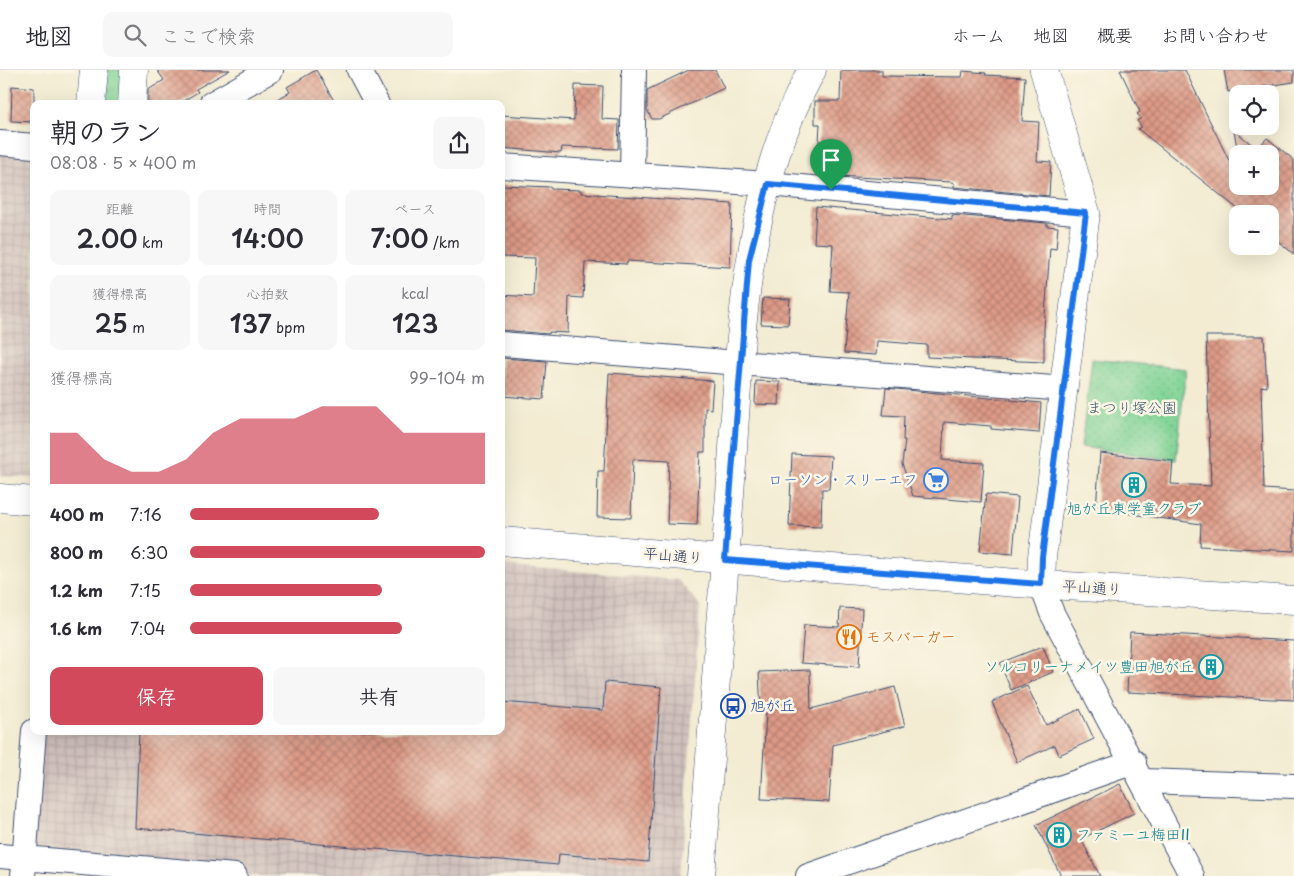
<!DOCTYPE html>
<html lang="ja">
<head>
<meta charset="utf-8">
<style>
  body { margin:0; font-family:"Playpen Sans","Klee One",sans-serif; background:#f7f7f7; color:#2b2b33; height:100vh; display:flex; flex-direction:column; font-size:19px; white-space:nowrap }
  * { box-sizing:border-box; margin:0 }
  p { font-size:16px; color:#7c7c81 }
  .icon { flex:none; width:28px; height:28px; fill:none; stroke:currentColor; stroke-width:2; stroke-linecap:round; stroke-linejoin:round }
  .map { position:relative; flex:1; overflow:hidden }
  .panel { position:absolute; left:30px; top:30px; width:475px; height:635px; display:flex; flex-direction:column; background:#fff; border-radius:10px; box-shadow:0 5px 20px #0002 }
  .panel>* { flex:none }
  .controls { position:absolute; left:1229px; top:15px; display:grid; gap:10px }
  .controls a { display:grid; place-items:center; width:50px; height:50px; border-radius:10px; background:#fff; box-shadow:0 5px 20px #0002; font-size:25px }
  .pin { position:absolute; display:grid; place-items:center; width:42px; height:42px; color:#fff; margin:-51px -21px; border-radius:50% 50% 50% 0; rotate:-45deg; box-shadow:0 0 5px #0007 }
  .pin .icon { rotate:45deg }
  .round { display:grid; place-items:center; flex:none; width:52px; height:52px; border-radius:10px; background:#f7f7f7 }
  .overview { display:flex; align-items:center; justify-content:space-between; height:85px; padding:0 20px }
  h1 { font-size:28px; font-weight:600; line-height:38px }
  .stats { display:grid; grid-template-columns:repeat(3,1fr); gap:8px; height:85px; padding:5px 20px }
  .stats div { display:grid; align-content:center; border-radius:10px; background:#f7f7f7; text-align:center }
  .stats b { font-size:25px; font-weight:600 }
  .stats small { font-size:14px; font-weight:400 }
  .stats p { font-size:14px }
  .chart { height:140px; padding:10px 20px }
  .chart p { display:flex; justify-content:space-between }
  .chart svg { width:100%; height:90px; margin-top:5px; fill:#d1495b; opacity:.7 }
  .action { display:flex; gap:10px; margin-top:auto; padding:10px 20px }
  .action a { flex:1; height:58px; border-radius:10px; background:#d1495b; color:#fff; font-size:20px; font-weight:600; line-height:58px; text-align:center }
  .action a+a { background:#f7f7f7; color:#2b2b33 }
  ul { padding:0 20px; list-style:none; font-size:16px }
  li { display:grid; grid-template-columns:80px 60px 1fr; align-items:center; height:38px }
  li i { height:12px; border-radius:6px; background:#d1495b }
  header { display:flex; align-items:center; gap:30px; box-sizing:border-box; height:70px; padding:0 25px; background:#fff; border-bottom:1px solid #e1e1e2 }
  header strong { font-size:24px }
  nav { display:flex; gap:28px; margin-inline-start:auto; font-size:18px }
  .search { width:350px; height:45px; background:#f7f7f7; display:flex; align-items:center; gap:12px; box-sizing:border-box; padding:0 18px; border-radius:10px; color:#7c7c81; font-size:19px }
  .map>svg:first-child { display:block }
  .industrial { fill:url(#industrial-grid) }
  .grass { fill:url(#grass-tufts); stroke:#4d817a }
  .park { fill:url(#park-dots); stroke:#4d817a }
  .building { fill:url(#building-cross-hatch) }
  .lines { fill:none; stroke-linecap:round; stroke-linejoin:round }
  .street-casing { stroke:#3b4b70; stroke-width:26 }
  .secondary-casing { stroke:#3b4b70; stroke-width:29 }
  .street { stroke:#fff; stroke-width:24 }
  .secondary { stroke:#fff; stroke-width:28 }
  .route-casing { stroke:#fff; stroke-width:10 }
  .route { stroke:#1a73e8; stroke-width:6 }
  .labels { text-anchor:middle; stroke-width:5; stroke-linejoin:round; paint-order:stroke }
  .park-label { font-size:15px; fill:#34586c; stroke:#fcf5e5 }
  .shop-label { font-size:15px; fill:#366cbe; stroke:#fcf5e5; text-anchor:end }
  .culture-label { font-size:15px; fill:#0d838f; stroke:#fcf5e5 }
  .street-label { font-size:15px; fill:#1b2f5e; stroke:#fcf5e5 }
  .food-label { font-size:15px; fill:#c56008; stroke:#fcf5e5; text-anchor:start }
  .transit-label { font-size:15px; fill:#164399; stroke:#fcf5e5; text-anchor:start }
</style>
</head>
<body>
<header>
<strong>地図</strong>
<div class="search"><svg class="icon" aria-label="search" viewBox="0 0 24 24"><circle cx="10" cy="10" r="6"/><path d="M15 15l6 6"/></svg>ここで検索</div>
<nav><a>ホーム</a><a>地図</a><a>概要</a><a>お問い合わせ</a></nav>
</header>
<div class="map">
<svg width="1294" height="806" viewBox="0 0 1294 806">
  <defs>
    <pattern id="industrial-grid" width="8" height="8" patternUnits="userSpaceOnUse" patternTransform="scale(1.25)"><rect width="8" height="8" fill="#cfc0bb"/><path d="M0 4h8M4 0v8" fill="none" stroke="#b1a5a3"/></pattern>
    <pattern id="grass-tufts" width="24" height="20" patternUnits="userSpaceOnUse" patternTransform="scale(1.25)"><rect width="24" height="20" fill="#7fd395"/><path d="M3 7l-1-3M5 7V3M7 7l1-3M15 17l-1-3M17 17v-4M19 17l1-3" fill="none" stroke="#6db583"/></pattern>
    <pattern id="park-dots" width="8" height="8" patternUnits="userSpaceOnUse" patternTransform="scale(1.25)"><rect width="8" height="8" fill="#7fd395"/><path d="M2 2h.1M6 6h.1" fill="none" stroke="#6db583" stroke-width="1.8" stroke-linecap="round"/></pattern>
    <pattern id="building-cross-hatch" width="8" height="8" patternUnits="userSpaceOnUse" patternTransform="scale(1.25)"><rect width="8" height="8" fill="#de9a86"/><path d="M0 0l8 8M0 8l8-8" fill="none" stroke="#b37e71"/></pattern>
  </defs>
  <rect width="100%" height="100%" fill="#fcf5e5"/>
  <filter id="ink" filterUnits="userSpaceOnUse"><feTurbulence type="fractalNoise" baseFrequency=".02" numOctaves="2"/><feDisplacementMap in="SourceGraphic" scale="10" xChannelSelector="R" yChannelSelector="G"/><feConvolveMatrix kernelMatrix="1 2 1 2 8 2 1 2 1" color-interpolation-filters="sRGB"/></filter>
  <filter id="wash" filterUnits="userSpaceOnUse"><feTurbulence type="fractalNoise" baseFrequency=".0096" numOctaves="4" result="noise"/><feDisplacementMap in="SourceGraphic" scale="20" xChannelSelector="R" yChannelSelector="G"/><feGaussianBlur stdDeviation="1.12" result="paint"/><feColorMatrix in="noise" values="0 0 0 0 0 0 0 0 0 0 0 0 0 0 0 0 0 1.4 0 .05"/><feComposite in="paint" operator="in"/></filter>
  <g filter="url(#wash)">
    <rect width="100%" height="100%" fill="#f3ecd3"/>
    <!-- industrial -->
    <path class="industrial" d="M0,73l34,3v332l-34,-2z
      M501,495l177,15 22,25 -19,271h-446l-211,-17 11,-128h466z"/>
    <!-- grass -->
    <path class="grass" d="M94,0h40l-2,34h-41z"/>
    <!-- park -->
    <path class="park" d="M1092,289l94,10 -10,91 -95,-13z"/>
    <g id="blocks">
      <!-- building -->
      <path class="building" d="M157,0h73l-34,19 2,3 -20,12h-30v-14l16,-10z
        M316,0l20,34h-67l21,-12 -3,-5z
        M689,0h26l9,18 -65,31h-7l-5,-9v-20z
        M841,0h41v6l80,1 1,-6 23,2 -1,2 40,2 -3,44 17,1 -2,39 14,1 -2,34 -95,-9v-4l-3,-1 -134,-7 3,-51h-5v-23h25z
        M1120,0h65l53,109v7h3l3,6 -1,-6h27v-32h-32l-4,-24 23,19 10,-11 27,22v94l-24,-19v-21h-26l-106,-85 4,-2 -5,-6 4,-3 -4,-4 3,-2z
        M1224,0h70v12l-66,10z
        M575,15l28,1 -1,33 17,1 -1,29 -56,-2 -1,6 -60,-5v-33l73,5z
        M12,16l22,2v34l-23,-1z
        M501,115l50,2v2l30,1v3l151,11 -2,63 -103,-6v3l-42,-2 -2,36 -14,-1 -1,36 -19,-1v2l-48,-4v-35l32,2 2,-39 -34,-1z
        M816,137l136,12v-4l95,8v3l11,1 -2,22 -6,-1 -6,81v33l-117,-5v-12l-50,-4 -1,14 -32,-2 5,-61 -19,-1 3,-47 -19,-1z
        M763,228l27,1 -2,26 -27,-1z
        M1206,266h58l3,51 -6,-1 3,103 30,2v60l-94,-5 1,-22 -105,-15 4,-56 73,8 -2,23 40,2z
        M501,288l46,3 -3,38 -43,-3z
        M609,303l104,8 -2,28 -6,-1v44h-5l-3,73 -30,-1 2,-63 -36,-2 -2,59 -34,-1 1,-46h6z
        M756,311l24,1 -1,23 -24,-1z
        M886,318l155,15 -2,30 -48,-4v-3l-47,-4 -2,38 42,3 -3,39 -68,-6 -11,-32 3,-24h-2l1,-24 -21,-1z
        M792,384l39,2 -2,33h-7l-1,38 -32,-1z
        M986,424l32,3 -5,57 -33,-3z
        M840,538l22,1 -3,58 -58,-4 3,-38 35,2z
        M1130,562l164,9v59l-167,-8z
        M1043,576l10,26 -42,18 -11,-27z
        M810,600l1,39 84,-22 10,39 -72,19 -4,57 -68,-3 5,-86h-5l-2,-41z
        M605,612l56,5 -13,175 -89,-8 -1,11 -423,-37 4,-97h362v-29l102,8z
        M1027,616l19,39 34,-16 14,30 -35,16 -4,-10 -38,17 -25,-60z
        M1120,714l14,29 -53,26 19,37h-39l-25,-51z"/>
    </g>
  </g>
  <g filter="url(#ink)">
    <use href="#blocks" fill-opacity="0" stroke="#3b4b70" stroke-width="1"/>
    <g class="lines">
      <defs>
        <path id="street" d="M359,0l18,34
          M211,34l60,-34
          M0,73l34,3
          M501,96l267,18 318,29
          M632,105l2,-105
          M501,274l564,45
          M1041,514l11,29 140,263
          M1143,711l151,5
          M0,786l235,20
          M23,806l11,-145
          M808,806l326,-114"/>
        <path id="secondary" d="M91,34l3,-34
          M132,34l2,-34
          M0,428l34,3
          M501,471l516,42 277,17
          M1041,514l1,-27 44,-344 -42,-143
          M701,806c10,-127 19,-254 29,-382 10,-142 11,-295 82,-424"/>
      </defs>
      <!-- street casing -->
      <use href="#street" class="street-casing"/>
      <!-- secondary casing -->
      <use href="#secondary" class="secondary-casing"/>
      <!-- street -->
      <use href="#street" class="street"/>
      <!-- secondary -->
      <use href="#secondary" class="secondary"/>
    </g>
  </g>
  <g class="lines" filter="url(#ink)">
    <defs>
      <path id="route" d="M768,114l318,29 -44,344 -1,27 -316,-24 24,-300z"/>
    </defs>
    <!-- route casing -->
    <use href="#route" class="route-casing"/>
    <!-- route -->
    <use href="#route" class="route"/>
  </g>
  <!-- icons -->
  <defs>
    <symbol id="supermarket-ring" viewBox="-11 -11 22 22"><circle r="9.5" fill="#fcf5e5" stroke="#3f7fe0" stroke-width="1.5"/><path d="M-6-5.5h2.5l.6 2H6L4.5 2H-2.5L-4.4-4H-6ZM-1.5 3.2a1.3 1.3 0 1 0 .1 0ZM3 3.2a1.3 1.3 0 1 0 .1 0Z" fill="#3f7fe0"/></symbol>
    <symbol id="building-ring" viewBox="-11 -11 22 22"><circle r="9.5" fill="#fcf5e5" stroke="#0f9aa8" stroke-width="1.5"/><path d="M-4-6H4V6H1V3H-1V6H-4ZM-2.5-4.3h1.7v1.8h-1.7ZM.8-4.3h1.7v1.8H.8ZM-2.5-1h1.7V.8h-1.7ZM.8-1h1.7V.8H.8Z" fill="#0f9aa8"/></symbol>
    <symbol id="restaurant-ring" viewBox="-11 -11 22 22"><circle r="9.5" fill="#fcf5e5" stroke="#e8710a" stroke-width="1.5"/><path d="M-5-6h1v4h1v-4h1v4h1v-4h1v5L-1.5 .5V6h-2V.5L-5-1ZM5-6V6H3V1.5H1.5Q1.5-4 5-6Z" fill="#e8710a"/></symbol>
    <symbol id="bus-ring" viewBox="-11 -11 22 22"><circle r="9.5" fill="#fcf5e5" stroke="#1a4fb4" stroke-width="1.5"/><path d="M-5-6H5V4H4V6H2V4H-2V6H-4V4H-5ZM-3.5-4V0h7V-4ZM-3.5 1.2v1.5H-2V1.2ZM2 1.2v1.5H3.5V1.2Z" fill="#1a4fb4"/></symbol>
  </defs>
  <g fill-rule="evenodd">
    <use href="#supermarket-ring" x="922" y="396" width="28" height="28"/>
    <use href="#building-ring" x="1120" y="401" width="28" height="28"/>
    <use href="#restaurant-ring" x="835" y="553" width="28" height="28"/>
    <use href="#building-ring" x="1197" y="583" width="28" height="28"/>
    <use href="#bus-ring" x="719" y="622" width="28" height="28"/>
    <use href="#building-ring" x="1045" y="751" width="28" height="28"/>
  </g>
  <g class="labels">
    <!-- park labels -->
    <g class="park-label">
      <text x="1132" y="343">まつり塚公園</text>
    </g>
    <!-- shop labels -->
    <g class="shop-label">
      <text x="918" y="415">ローソン・スリーエフ</text>
    </g>
    <!-- culture labels -->
    <g class="culture-label">
      <text x="1134" y="444">旭が丘東学童クラブ</text>
      <text x="1194" y="602" text-anchor="end">ソルコリーナメイツ豊田旭が丘</text>
      <text x="1076" y="770" text-anchor="start">ファミーユ梅田II</text>
    </g>
    <!-- street labels -->
    <g class="street-label">
      <text transform="translate(673 486) rotate(5)" y="5">平山通り</text>
      <text transform="translate(1092 518) rotate(4)" y="5">平山通り</text>
    </g>
    <!-- food labels -->
    <g class="food-label">
      <text x="866" y="572">モスバーガー</text>
    </g>
    <!-- transit labels -->
    <g class="transit-label">
      <text x="750" y="641">旭が丘</text>
    </g>
  </g>
</svg>
<div class="controls">
<a><svg class="icon" aria-label="locate" viewBox="0 0 24 24"><circle cx="12" cy="12" r="6"/><path d="M12 2v4M12 18v4M2 12h4M18 12h4"/></svg></a>
<a>+</a>
<a>−</a>
</div>
<div class="pin" style="left:831px;top:120px;background:#1e9e55"><svg class="icon" aria-label="arrive" viewBox="0 0 24 24"><path d="M6 21V4h12l-3 4 3 4H6"/></svg></div>
<section class="panel">
<div class="overview"><div><h1>朝のラン</h1><p>08:08 · 5 × 400 m</p></div><a class="round"><svg class="icon" aria-label="share" viewBox="0 0 24 24"><path d="M12 15V3M7 8l5-5 5 5M5 13v7h14v-7"/></svg></a></div>
<div class="stats">
<div><p>距離</p><b>2.00<small> km</small></b></div>
<div><p>時間</p><b>14:00</b></div>
<div><p>ペース</p><b>7:00<small> /km</small></b></div>
</div>
<div class="stats">
<div><p>獲得標高</p><b>25<small> m</small></b></div>
<div><p>心拍数</p><b>137<small> bpm</small></b></div>
<div><p>kcal</p><b>123</b></div>
</div>
<div class="chart"><p><span>獲得標高</span>99–104 m</p>
<svg viewBox="0 0 160 44" preserveAspectRatio="none"><path d="M0 44V19L10 19L20 32L30 38L40 38L50 32L60 19L70 12L80 12L90 12L100 6L110 6L120 6L130 19L140 19L150 19L160 19V44z"/></svg>
</div>
<ul>
<li><b>400 m</b>7:16<i style="width:64%"></i></li>
<li><b>800 m</b>6:30<i style="width:100%"></i></li>
<li><b>1.2 km</b>7:15<i style="width:65%"></i></li>
<li><b>1.6 km</b>7:04<i style="width:72%"></i></li>
</ul>
<div class="action"><a>保存</a><a>共有</a></div>
</section>
</div>
</body>
</html>
